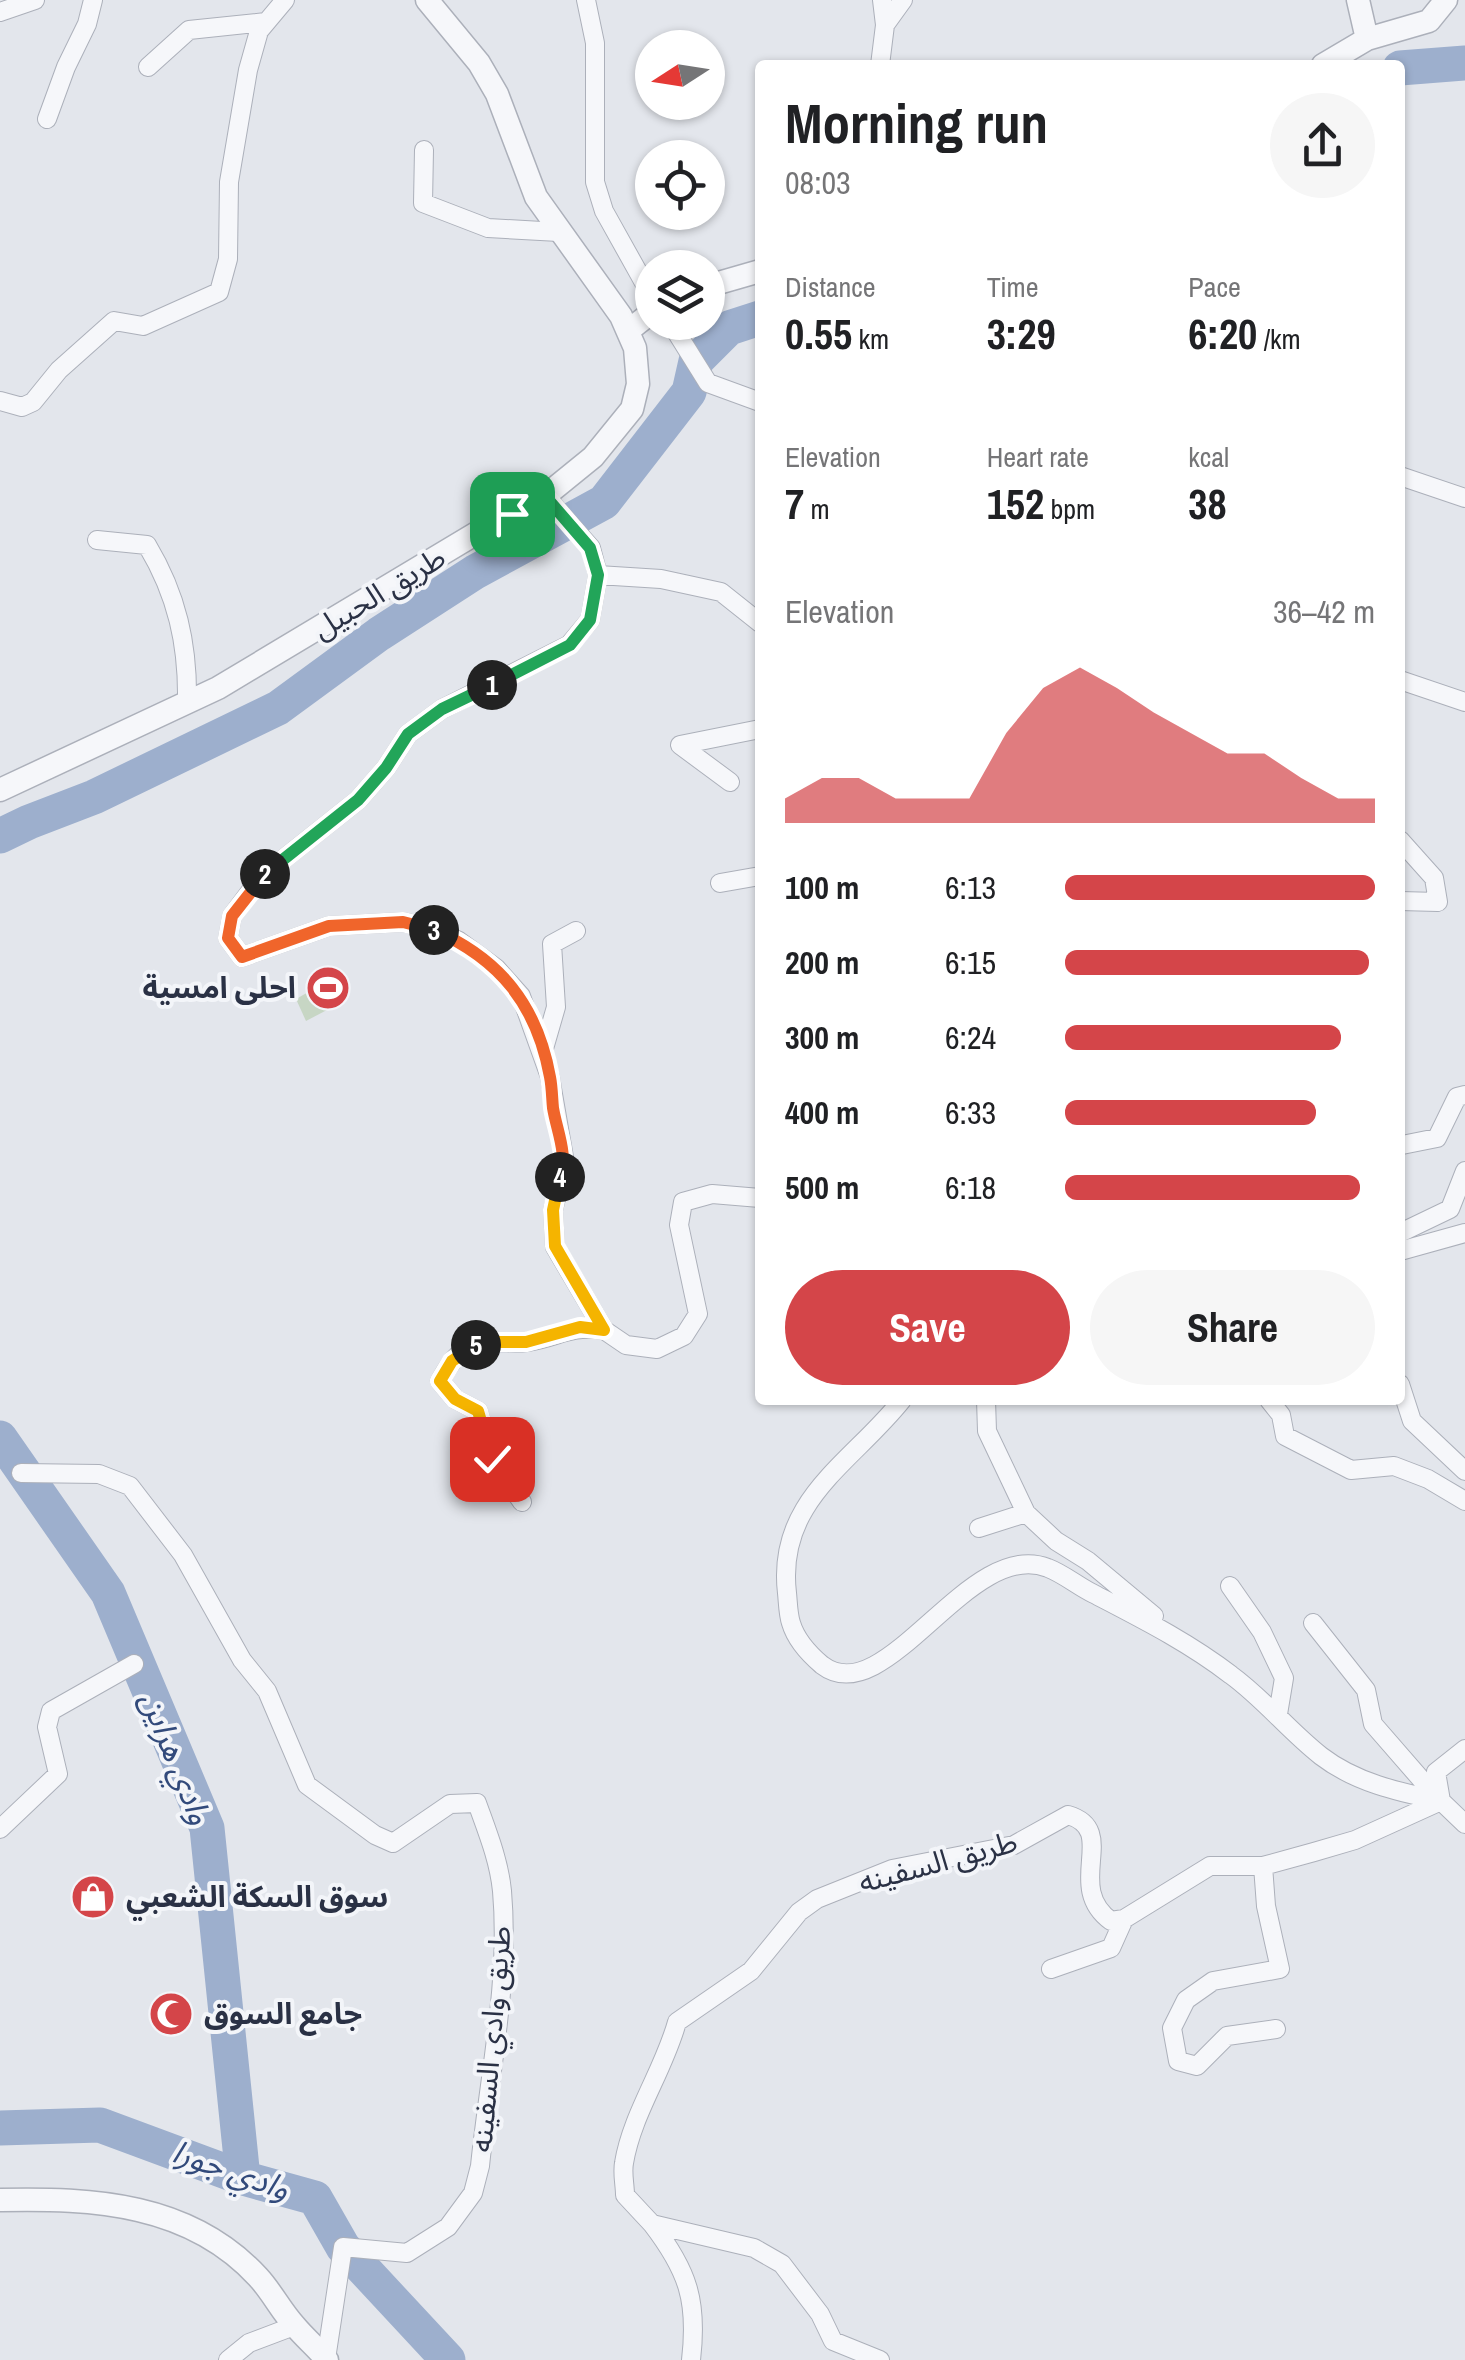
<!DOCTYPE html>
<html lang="en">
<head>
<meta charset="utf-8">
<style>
  body { margin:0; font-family:"Archivo Narrow","Noto Sans Arabic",sans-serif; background:#f6f6f6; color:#202124; height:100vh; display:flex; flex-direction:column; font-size:38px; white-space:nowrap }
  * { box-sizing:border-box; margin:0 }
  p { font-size:32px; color:#757577 }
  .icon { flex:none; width:55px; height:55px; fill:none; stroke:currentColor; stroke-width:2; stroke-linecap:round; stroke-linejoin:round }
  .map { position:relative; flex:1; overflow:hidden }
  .side { position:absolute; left:755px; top:60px; width:650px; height:1345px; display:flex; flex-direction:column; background:#fff; border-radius:10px; box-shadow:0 2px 8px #0004 }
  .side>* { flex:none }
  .needle { width:65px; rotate:258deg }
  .tools { position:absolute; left:635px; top:30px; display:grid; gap:20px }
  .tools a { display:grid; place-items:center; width:90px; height:90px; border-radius:50%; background:#fff; box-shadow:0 2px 8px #0004; font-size:50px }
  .pin { position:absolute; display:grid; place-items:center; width:85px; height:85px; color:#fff; margin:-42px; border-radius:20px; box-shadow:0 5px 15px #0006 }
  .km { position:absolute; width:50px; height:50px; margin:-25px; border-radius:50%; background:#222; color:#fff; font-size:28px; line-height:50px; text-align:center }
  .round { display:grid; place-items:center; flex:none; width:105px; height:105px; border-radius:52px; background:#f6f6f6 }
  .headline { display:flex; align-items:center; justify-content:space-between; height:170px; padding:0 30px }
  h1 { font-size:55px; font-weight:800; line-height:75px }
  .metrics { display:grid; grid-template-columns:repeat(3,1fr); gap:15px; height:170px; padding:10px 30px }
  .metrics div { display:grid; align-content:center }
  .metrics b { font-size:42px; font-weight:800 }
  .metrics small { font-size:28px; font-weight:400 }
  .metrics p { font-size:28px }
  .chart { height:280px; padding:20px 30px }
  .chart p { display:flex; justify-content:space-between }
  .chart svg { width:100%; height:180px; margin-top:10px; fill:#d44549; opacity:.7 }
  .cta { display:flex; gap:20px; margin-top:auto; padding:20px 30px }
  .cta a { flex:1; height:115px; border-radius:60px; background:#d44549; color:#fff; font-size:40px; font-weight:800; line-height:115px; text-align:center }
  .cta a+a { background:#f6f6f6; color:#202124 }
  ul { padding:0 30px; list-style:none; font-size:32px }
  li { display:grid; grid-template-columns:160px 120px 1fr; align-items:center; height:75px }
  li i { height:25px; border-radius:12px; background:#d44549 }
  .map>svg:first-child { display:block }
  .green { fill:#c7d6c4 }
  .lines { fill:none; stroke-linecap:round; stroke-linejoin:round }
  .river { stroke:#9dafcd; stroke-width:35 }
  .minor-casing { stroke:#acb0ba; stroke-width:20 }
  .tertiary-casing { stroke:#acb0ba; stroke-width:25 }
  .minor { stroke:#f6f7fa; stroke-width:18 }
  .tertiary { stroke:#f6f7fa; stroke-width:22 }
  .split-1-casing { stroke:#fff; stroke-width:20 }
  .split-2-casing { stroke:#fff; stroke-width:20 }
  .split-3-casing { stroke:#fff; stroke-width:20 }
  .split-4-casing { stroke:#fff; stroke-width:20 }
  .split-5-casing { stroke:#fff; stroke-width:20 }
  .split-6-casing { stroke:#fff; stroke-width:20 }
  .split-1 { stroke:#22a559; stroke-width:12 }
  .split-2 { stroke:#22a559; stroke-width:12 }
  .split-3 { stroke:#f0652b; stroke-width:12 }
  .split-4 { stroke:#f0652b; stroke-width:12 }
  .split-5 { stroke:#f5b400; stroke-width:12 }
  .split-6 { stroke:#f5b400; stroke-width:12 }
  .labels { text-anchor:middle; stroke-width:8; stroke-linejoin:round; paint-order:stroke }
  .street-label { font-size:30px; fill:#2a3145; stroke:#f3f5f9 }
  .poi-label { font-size:30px; font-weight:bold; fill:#2a3145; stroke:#f3f5f9; text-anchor:start }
  .water-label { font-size:32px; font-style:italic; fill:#324a7b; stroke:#f3f5f9 }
</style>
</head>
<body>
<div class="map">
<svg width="1465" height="2360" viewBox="0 0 1465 2360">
  <rect width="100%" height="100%" fill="#e3e6ec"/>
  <!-- green -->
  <path class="green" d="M335,977l11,23 -40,21 -10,-22z"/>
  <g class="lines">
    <!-- river -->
    <path class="river" d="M1400,68l65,-5
      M0,836l29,-14 65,-25 184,-89 101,-74 96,-62 129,-70 85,-110 7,-31 33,-33 31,-10
      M0,1438l108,155 99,235 36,350
      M0,2128l100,-3 143,53 72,20 28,49 105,113"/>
    <defs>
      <path id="minor" d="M586,0l9,43v139l9,29 48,86
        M0,12l35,-12
        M885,25l18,-25
        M880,65l5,-40 -3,-25
        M148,67l41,-37 77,-8
        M47,119l19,-52 21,-43 6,-24
        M424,150l-1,53 65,25 71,4
        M670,322l38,61 52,19
        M0,401l22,6 11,-5 26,-32 55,-49 29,5 76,-34 9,-33 1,-77 19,-112 11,-39 26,-31
        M1400,476l65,22
        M545,496l46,52 7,27 -8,45 -21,25 -127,64 -34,25 -22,34 -28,32 -97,77 -29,39 -4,22 14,19 87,-31 74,-4 29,7 27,12 37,27 25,28 29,81 15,86 -12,47 2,37 49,83 22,15 31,4 27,-13 14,-22 -19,-89 4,-23 29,-8 48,4
        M97,540l50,5c30,50 41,99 40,157
        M598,575l63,4 60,13 39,31
        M1400,680l65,22
        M730,782l-50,-37 80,-16
        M1400,840l34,38 4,24 -38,-1
        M720,883l40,-7
        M543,1052l13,-45 -4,-63 24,-13
        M1402,1145l35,-7 20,-41 8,-2
        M1400,1233l50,-24 15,-38
        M1400,1251l65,-18
        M1400,1384l12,37 53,50
        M902,1400c-50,63 -126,100 -115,193 1,9 1,21 4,30 5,17 18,31 31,42 64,49 147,-129 226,-97 16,6 31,19 46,26 48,25 94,48 137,81 33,24 58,56 90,81 35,27 78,36 120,45
        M986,1400l1,31 39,82 30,28 32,20 66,55
        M1269,1400l12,15 4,21 66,34 43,-4 34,13 37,22
        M21,1473l78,1 31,12 53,69 59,105 25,31 40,94 68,50 18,8 57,-39 27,-1c10,28 22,57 25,88 8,90 -13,185 -22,275l-7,27 -25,34 -41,26 -64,-6 -17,112
        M522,1502l-30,-43 -14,-48 -23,-12 -15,-18c8,-14 16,-29 32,-35 18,-7 37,-2 55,-4 33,-5 41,-17 77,-12
        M979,1528l47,-15
        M1230,1586l32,46 22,46 -6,36
        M1313,1623l53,67 7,34 67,77
        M1441,1801l-5,-29 29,-23
        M0,1829l58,-55 -11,-47 4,-16 83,-47
        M1263,1866l3,40 14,63 -67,12 -27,19 -14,28 6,33 19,5 30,-30 49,-7
        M1051,1969l60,-21 13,-29
        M652,2224c36,47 46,77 39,136
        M228,2360l21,-17 45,-17
        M880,2360l-47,-19 -13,-27 -38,-50 -28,-16 -102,-24 -27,-29c0,-10 -3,-22 -1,-32 8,-49 40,-93 53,-141l74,-51 48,-59 18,-13 75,-30 122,-24 54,-30c52,15 -5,71 43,106l13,-2 86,-53h53l51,-14 41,-12 86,-39 24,23"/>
      <path id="tertiary" d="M1358,0l9,39
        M1323,65l44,-26 62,-18 17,-21
        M708,286l52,-15
        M628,331l24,-19
        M0,790l218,-102 267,-160 60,-32 48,-39 39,-48 6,-25 -3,-36 -14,-32 -85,-119 -39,-103 -18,-31 -52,-63
        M0,2200c93,-2 190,3 258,77 14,15 23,34 37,49 10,12 22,22 32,34"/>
    </defs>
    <!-- minor casing -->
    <use href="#minor" class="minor-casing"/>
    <!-- tertiary casing -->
    <use href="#tertiary" class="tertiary-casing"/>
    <!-- minor -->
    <use href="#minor" class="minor"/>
    <!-- tertiary -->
    <use href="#tertiary" class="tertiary"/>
  </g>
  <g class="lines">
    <defs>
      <path id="split-1" d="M492,685l78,-40 20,-25 8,-45 -8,-27 -45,-52 -33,18"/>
      <path id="split-2" d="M265,874l93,-74 28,-32 22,-34 34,-25 50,-24"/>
      <path id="split-3" d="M265,874l-33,42 -4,22 14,19 87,-31 74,-4 31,8"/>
      <path id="split-4" d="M434,930c66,29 103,75 116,147 2,10 2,21 3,31 4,24 15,46 7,69"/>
      <path id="split-5" d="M476,1345l19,-3h31l54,-15 24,3 -49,-84 -2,-36 7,-33"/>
      <path id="split-6" d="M476,1345l-24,16 -12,20 15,18 23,12 14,48"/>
    </defs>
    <!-- split-1 casing -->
    <use href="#split-1" class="split-1-casing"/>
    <!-- split-2 casing -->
    <use href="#split-2" class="split-2-casing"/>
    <!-- split-3 casing -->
    <use href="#split-3" class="split-3-casing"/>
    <!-- split-4 casing -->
    <use href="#split-4" class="split-4-casing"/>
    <!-- split-5 casing -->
    <use href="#split-5" class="split-5-casing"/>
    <!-- split-6 casing -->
    <use href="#split-6" class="split-6-casing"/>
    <!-- split-1 -->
    <use href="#split-1" class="split-1"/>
    <!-- split-2 -->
    <use href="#split-2" class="split-2"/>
    <!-- split-3 -->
    <use href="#split-3" class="split-3"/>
    <!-- split-4 -->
    <use href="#split-4" class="split-4"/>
    <!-- split-5 -->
    <use href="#split-5" class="split-5"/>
    <!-- split-6 -->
    <use href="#split-6" class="split-6"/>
  </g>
  <!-- icons -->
  <defs>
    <symbol id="stadium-disc" viewBox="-11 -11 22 22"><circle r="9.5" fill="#d44549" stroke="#f3f5f9"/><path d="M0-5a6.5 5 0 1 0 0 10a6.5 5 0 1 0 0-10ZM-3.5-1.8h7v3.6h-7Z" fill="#fff"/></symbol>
    <symbol id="shop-disc" viewBox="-11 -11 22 22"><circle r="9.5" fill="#d44549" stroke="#f3f5f9"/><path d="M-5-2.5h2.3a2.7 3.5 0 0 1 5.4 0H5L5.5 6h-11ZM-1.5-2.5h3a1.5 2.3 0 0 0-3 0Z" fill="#fff"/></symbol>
    <symbol id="mosque-disc" viewBox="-11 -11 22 22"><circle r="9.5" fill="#d44549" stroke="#f3f5f9"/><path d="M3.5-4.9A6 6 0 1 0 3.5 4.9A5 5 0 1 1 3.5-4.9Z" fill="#fff"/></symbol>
  </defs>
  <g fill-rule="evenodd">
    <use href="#stadium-disc" x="303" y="963" width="50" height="50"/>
    <use href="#shop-disc" x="68" y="1872" width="50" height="50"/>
    <use href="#mosque-disc" x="146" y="1989" width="50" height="50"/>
  </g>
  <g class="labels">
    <!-- street labels -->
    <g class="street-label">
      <text transform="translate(379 593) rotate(-31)" y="10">طريق الحبيل</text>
      <text transform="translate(938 1862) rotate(-15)" y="10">طريق السفينه</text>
      <text transform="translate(491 2039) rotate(-85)" y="10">طريق وادي السفينه</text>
    </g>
    <!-- poi labels -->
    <g class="poi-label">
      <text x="296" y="998" text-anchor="end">احلى امسية</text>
      <text x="126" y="1907">سوق السكة الشعبي</text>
      <text x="204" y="2024">جامع السوق</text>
    </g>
    <!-- water labels -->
    <g class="water-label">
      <text transform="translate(176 1758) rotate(68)" y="11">وادي هراين</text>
      <text transform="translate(231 2170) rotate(19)" y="11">وادي جورا</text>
    </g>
  </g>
</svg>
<div class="tools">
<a><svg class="needle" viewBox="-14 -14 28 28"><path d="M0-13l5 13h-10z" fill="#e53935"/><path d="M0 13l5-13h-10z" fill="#757577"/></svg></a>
<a><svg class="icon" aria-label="locate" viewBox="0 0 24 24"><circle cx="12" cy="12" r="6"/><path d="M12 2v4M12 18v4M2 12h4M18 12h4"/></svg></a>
<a><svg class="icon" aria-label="layers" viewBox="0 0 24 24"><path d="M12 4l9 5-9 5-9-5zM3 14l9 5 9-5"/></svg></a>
</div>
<div class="pin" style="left:512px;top:514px;background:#1e9e55"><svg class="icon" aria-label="arrive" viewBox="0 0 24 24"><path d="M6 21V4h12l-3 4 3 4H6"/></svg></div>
<div class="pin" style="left:492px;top:1459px;background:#d93025"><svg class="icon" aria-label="check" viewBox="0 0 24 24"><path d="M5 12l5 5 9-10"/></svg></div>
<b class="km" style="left:492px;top:685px">1</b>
<b class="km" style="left:265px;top:874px">2</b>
<b class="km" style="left:434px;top:930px">3</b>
<b class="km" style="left:560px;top:1177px">4</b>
<b class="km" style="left:476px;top:1345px">5</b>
<section class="side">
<div class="headline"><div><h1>Morning run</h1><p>08:03</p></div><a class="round"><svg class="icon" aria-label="share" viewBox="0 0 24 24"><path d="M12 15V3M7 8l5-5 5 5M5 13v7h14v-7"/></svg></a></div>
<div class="metrics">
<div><p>Distance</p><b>0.55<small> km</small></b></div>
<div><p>Time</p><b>3:29</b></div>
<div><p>Pace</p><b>6:20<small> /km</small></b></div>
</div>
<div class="metrics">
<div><p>Elevation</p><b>7<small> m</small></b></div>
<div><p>Heart rate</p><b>152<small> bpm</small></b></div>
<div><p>kcal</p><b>38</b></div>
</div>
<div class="chart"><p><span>Elevation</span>36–42 m</p>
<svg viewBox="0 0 160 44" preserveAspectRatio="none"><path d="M0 44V38L10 33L20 33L30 38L40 38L50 38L60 22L70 11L80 6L90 11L100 17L110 22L120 27L130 27L140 33L150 38L160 38V44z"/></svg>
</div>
<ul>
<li><b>100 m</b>6:13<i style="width:100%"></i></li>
<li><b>200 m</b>6:15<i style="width:98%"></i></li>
<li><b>300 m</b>6:24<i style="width:89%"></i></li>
<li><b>400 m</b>6:33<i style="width:81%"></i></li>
<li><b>500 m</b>6:18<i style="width:95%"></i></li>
</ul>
<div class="cta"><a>Save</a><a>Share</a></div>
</section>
</div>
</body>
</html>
